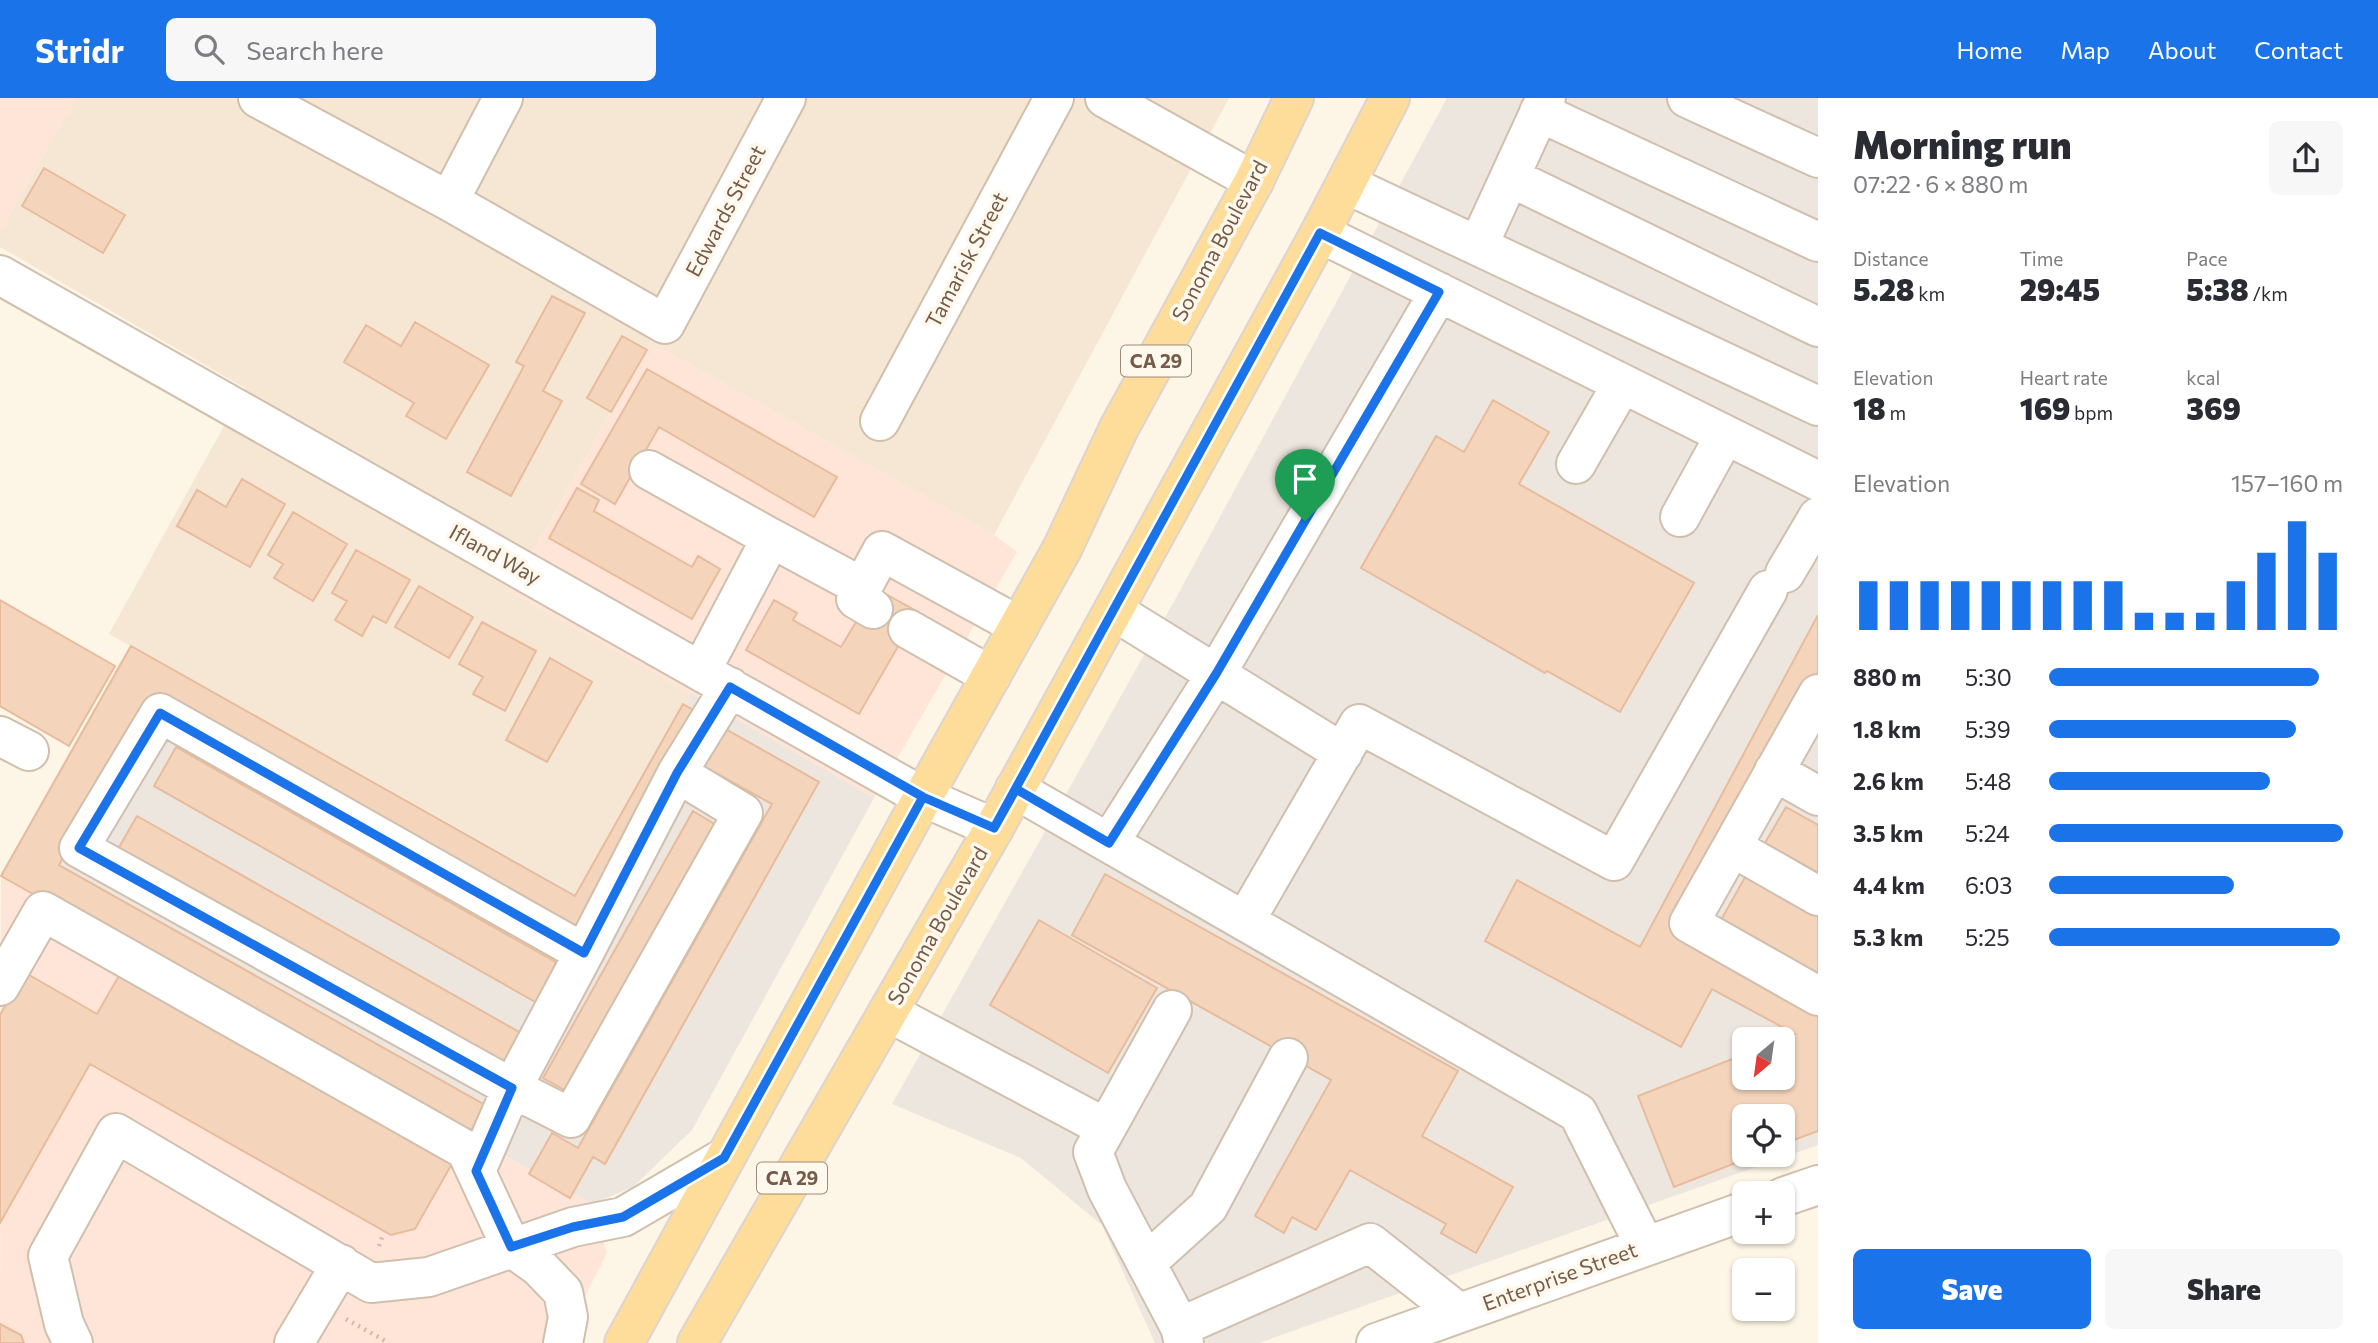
<!DOCTYPE html>
<html lang="en">
<head>
<meta charset="utf-8">
<style>
  body { margin:0; font-family:Commissioner,sans-serif; background:#f7f7f7; color:#2b2b33; height:100vh; display:flex; flex-direction:column; font-size:26px; white-space:nowrap }
  * { box-sizing:border-box; margin:0 }
  p { font-size:23px; color:#7c7c81 }
  .icon { flex:none; width:38px; height:38px; fill:none; stroke:currentColor; stroke-width:2; stroke-linecap:round; stroke-linejoin:round }
  .map { position:relative; flex:1; overflow:hidden }
  .panel { display:flex; flex-direction:column; background:#fff; width:560px }
  .panel>* { flex:none }
  .needle { width:46px; rotate:209deg }
  .buttons { position:absolute; left:1732px; top:929px; display:grid; gap:14px }
  .buttons a { display:grid; place-items:center; width:63px; height:63px; border-radius:10px; background:#fff; box-shadow:0 2px 5px #0004; font-size:35px }
  .pin { position:absolute; display:grid; place-items:center; width:60px; height:60px; color:#fff; margin:-72px -30px; border-radius:50% 50% 50% 0; rotate:-45deg; box-shadow:0 0 7px #0007 }
  .pin .icon { rotate:45deg }
  .round { display:grid; place-items:center; flex:none; width:74px; height:74px; border-radius:10px; background:#f7f7f7 }
  .headline { display:flex; align-items:center; justify-content:space-between; height:119px; padding:0 35px }
  h1 { font-size:38px; font-weight:800; line-height:52px }
  .stats { display:grid; grid-template-columns:repeat(3,1fr); gap:10px; height:119px; padding:7px 35px }
  .stats div { display:grid; align-content:center }
  .stats b { font-size:30px; font-weight:800 }
  .stats small { font-size:19px; font-weight:400 }
  .stats p { font-size:19px }
  .chart { height:196px; padding:14px 35px }
  .chart p { display:flex; justify-content:space-between }
  .chart svg { width:100%; height:126px; margin-top:7px; stroke:#1a73e8; stroke-width:6 }
  .action { display:flex; gap:14px; margin-top:auto; padding:14px 35px }
  .action a { flex:1; height:80px; border-radius:10px; background:#1a73e8; color:#fff; font-size:28px; font-weight:800; line-height:80px; text-align:center }
  .action a+a { background:#f7f7f7; color:#2b2b33 }
  ul { padding:0 35px; list-style:none; font-size:23px }
  li { display:grid; grid-template-columns:112px 84px 1fr; align-items:center; height:52px }
  li i { height:18px; border-radius:9px; background:#1a73e8 }
  header { display:flex; align-items:center; gap:42px; box-sizing:border-box; height:98px; padding:0 35px; background:#1a73e8; color:#fff }
  header strong { font-size:33px }
  nav { display:flex; gap:38px; margin-inline-start:auto; font-size:24px }
  .search { width:490px; height:63px; background:#f7f7f7; display:flex; align-items:center; gap:18px; box-sizing:border-box; padding:0 24px; border-radius:10px; color:#7c7c81; font-size:26px }
  main { display:flex; flex:1; min-height:0 }
  .map>svg:first-child { display:block }
  .residential { fill:#f5e7d3 }
  .commercial { fill:#fee5d8 }
  .industrial { fill:#ede6df; fill-rule:evenodd }
  .building { fill:#f4d4bb; stroke:#e7bb9b; stroke-width:2 }
  .lines { fill:none; stroke-linecap:round; stroke-linejoin:round }
  .minor-casing { stroke:#d1bfad; stroke-width:42 }
  .major-casing { stroke:#dcd4d0; stroke-width:42 }
  .path { stroke:#d9b79e; stroke-width:4.5; stroke-dasharray:2 5; stroke-linecap:butt }
  .minor { stroke:#fff; stroke-width:38 }
  .major { stroke:#fedd9b; stroke-width:38 }
  .route-casing { stroke:#fff; stroke-width:14 }
  .route { stroke:#1a73e8; stroke-width:9 }
  .labels { text-anchor:middle; stroke-width:7; stroke-linejoin:round; paint-order:stroke }
  .shield { fill:#fff8ec; stroke:#a08a7a; stroke-width:2 }
  .shield-label { font-size:19px; font-weight:bold; fill:#775b49 }
  .street-label { font-size:21px; fill:#775b49; stroke:#fff8ec }
</style>
</head>
<body>
<header>
<strong>Stridr</strong>
<div class="search"><svg class="icon" aria-label="search" viewBox="0 0 24 24"><circle cx="10" cy="10" r="6"/><path d="M15 15l6 6"/></svg>Search here</div>
<nav><a>Home</a><a>Map</a><a>About</a><a>Contact</a></nav>
</header>
<main>
<div class="map">
<svg width="1818" height="1245" viewBox="0 0 1818 1245">
  <rect width="100%" height="100%" fill="#fdf5e5"/>
  <!-- residential -->
  <path class="residential" d="M76,0h1153l-235,437 -344,-193 -140,250 181,101 -114,201 -468,-260 136,-246 -245,-141v-16z"/>
  <!-- commercial -->
  <path class="commercial" d="M0,0h76l-76,133z
    M650,244l344,193 23,17 -143,246 -364,-206z
    M1,776l591,330 15,49 -46,90h-561z"/>
  <!-- industrial -->
  <path class="industrial" d="M1447,0h371v1047l-559,198h-104l-53,-118 -81,-67 -129,-54 284,-506zM1745,942h38v38h-38zM1745,1018h38v39h-38z
    M129,548l448,248 114,-201 183,105 -182,332 -59,57 -41,17 -591,-330z"/>
  <!-- building -->
  <path class="building" d="M44,70l81,47 -22,38 -81,-47z
    M552,198l33,17 -42,78 19,10 -51,95 -44,-24 57,-106 -8,-4z
    M415,224l74,43 -43,74 -40,-23 8,-13 -70,-41 22,-37 35,21z
    M622,238l25,14 -36,62 -24,-14z
    M647,271l190,108 -23,40 -155,-90 -44,77 -34,-20z
    M1493,302l56,32 -30,52 175,99 -74,129 -73,-41 -2,2 -184,-105 75,-132 28,16z
    M242,381l43,25 -35,63 -73,-41 20,-36 29,17z
    M577,390l22,12 -5,11 98,56 6,-11 22,13 -28,50 -143,-81z
    M293,414l54,32 -34,57 -39,-23 9,-14 -15,-9z
    M356,452l54,30 -24,43 -13,-7 -11,20 -27,-16 12,-19 -15,-8z
    M419,488l54,31 -24,41 -54,-31z
    M882,494l36,20 -59,102 -113,-64 28,-50 23,13 -4,7 48,27 18,-30 7,4z
    M0,502l115,66 -46,80 -69,-40z
    M1818,517v63l-141,259 141,77v117l-35,13v-28h-38v39h11l-82,32 -36,-91 107,-42v24h38v-38h-2l14,-6 -83,-45 -31,58 -196,-106 32,-61 123,67z
    M482,524l54,29 -31,60 -32,-17 10,-17 -24,-13z
    M131,548l444,250 108,-192 21,12 -123,218 -426,-239 -96,170 426,240 -18,33 -466,-262z
    M550,560l42,24 -45,80 -41,-22z
    M724,630l95,54 -214,382 -12,-7 -23,41 -41,-24 23,-41 26,15 194,-344 -69,-38z
    M176,649l383,217 -22,39 -383,-217z
    M1786,709l32,18v48l-53,-30z
    M693,713l25,15 -150,266 -25,-14z
    M137,718l384,217 -23,40 -384,-217z
    M1748,774l70,40v64l-97,-56z
    M1105,776l353,197 -36,65 91,51 -37,66 -35,-20 5,-9 -96,-54 -34,60 -24,-13 -8,16 -29,-17 76,-136 -259,-145z
    M1039,822l118,68 -49,85 -118,-68z
    M124,869l333,188 -42,74 -24,6 -301,-171 -90,159v-208l24,-43 73,42z
    M0,1226l21,11 3,8h-24z"/>
  <g class="lines">
    <defs>
      <path id="minor" d="M258,0l191,103 216,123 121,-226
        M1105,0l149,83
        M1687,0l131,60
        M1539,14l279,130
        M1510,79l308,150
        M1346,86l472,222
        M449,103l54,-103
        M1320,135l498,248
        M1478,148l68,-148
        M0,177l923,522 71,31
        M880,323l174,-323
        M1576,366l46,-80
        M649,372l122,68 -70,133
        M1680,419l45,-82
        M771,440l91,49
        M1785,475l33,-56
        M873,511l-17,-10 26,-48 137,75
        M1114,513l229,142
        M908,531l83,47
        M1818,596l-129,229 129,73
        M0,638l29,15
        M1774,673l44,25
        M1015,691l563,324 67,133
        M1109,745l107,-169 223,-382
        M1732,749l86,49
        M1245,823l114,-197 255,137 154,-271
        M584,855l93,-180
        M0,888l43,-75 423,239 45,97 28,20 24,25 5,25 -5,26
        M1172,912l-79,142 14,37 73,138
        M888,914l218,116
        M476,1073l36,-83 -433,-240 81,-135 424,240 -72,135 59,30 172,-305 -66,-40 53,-86
        M1783,1099l35,-12
        M1146,1165l62,-56 80,-149
        M73,1245l-9,-19 -16,-68 68,-123 255,150 58,-6 144,-50 50,-10 101,-59
        M294,1245l47,-79
        M1184,1245l-4,-16 190,-84 89,70
        M1376,1245l369,-132"/>
      <path id="major" d="M624,1245l299,-546 139,-248 57,-121 135,-247 40,-83
        M697,1245l297,-515 326,-595 70,-135"/>
    </defs>
    <!-- minor casing -->
    <use href="#minor" class="minor-casing"/>
    <!-- major casing -->
    <use href="#major" class="major-casing"/>
    <!-- path -->
    <path class="path" d="M379,1148l4,-12
      M346,1221l43,24"/>
    <!-- minor -->
    <use href="#minor" class="minor"/>
    <!-- major -->
    <use href="#major" class="major"/>
  </g>
  <g class="lines">
    <defs>
      <path id="route" d="M1305,423l-89,153 -107,169 -93,-54 -22,39 -71,-31 -193,-110 -53,86 -93,180 -424,-240 -81,135 433,240 -36,83 35,76 62,-20 50,-10 101,-59 199,-361 71,31 326,-595 119,59 -134,229"/>
    </defs>
    <!-- route casing -->
    <use href="#route" class="route-casing"/>
    <!-- route -->
    <use href="#route" class="route"/>
  </g>
  <g class="labels">
    <!-- shield labels -->
    <g class="shield">
      <rect x="1121" y="247.5" width="70" height="31" rx="5"/>
      <rect x="757" y="1064.5" width="70" height="31" rx="5"/>
    </g>
    <g class="shield-label">
      <text x="1156" y="270">CA 29</text>
      <text x="792" y="1087">CA 29</text>
    </g>
    <!-- street labels -->
    <g class="street-label">
      <text transform="translate(726 113) rotate(-62)" y="7">Edwards Street</text>
      <text transform="translate(1220 143) rotate(-62)" y="7">Sonoma Boulevard</text>
      <text transform="translate(967 162) rotate(-62)" y="7">Tamarisk Street</text>
      <text transform="translate(495 457) rotate(29)" y="7">Ifland Way</text>
      <text transform="translate(938 828) rotate(-60)" y="7">Sonoma Boulevard</text>
      <text transform="translate(1560 1179) rotate(-20)" y="7">Enterprise Street</text>
    </g>
  </g>
</svg>
<div class="buttons">
<a><svg class="needle" viewBox="-14 -14 28 28"><path d="M0-13l5 13h-10z" fill="#e53935"/><path d="M0 13l5-13h-10z" fill="#7c7c81"/></svg></a>
<a><svg class="icon" aria-label="locate" viewBox="0 0 24 24"><circle cx="12" cy="12" r="6"/><path d="M12 2v4M12 18v4M2 12h4M18 12h4"/></svg></a>
<a>+</a>
<a>−</a>
</div>
<div class="pin" style="left:1305px;top:423px;background:#1e9e55"><svg class="icon" aria-label="arrive" viewBox="0 0 24 24"><path d="M6 21V4h12l-3 4 3 4H6"/></svg></div>
</div>
<section class="panel">
<div class="headline"><div><h1>Morning run</h1><p>07:22 · 6 × 880 m</p></div><a class="round"><svg class="icon" aria-label="share" viewBox="0 0 24 24"><path d="M12 15V3M7 8l5-5 5 5M5 13v7h14v-7"/></svg></a></div>
<div class="stats">
<div><p>Distance</p><b>5.28<small> km</small></b></div>
<div><p>Time</p><b>29:45</b></div>
<div><p>Pace</p><b>5:38<small> /km</small></b></div>
</div>
<div class="stats">
<div><p>Elevation</p><b>18<small> m</small></b></div>
<div><p>Heart rate</p><b>169<small> bpm</small></b></div>
<div><p>kcal</p><b>369</b></div>
</div>
<div class="chart"><p><span>Elevation</span>157–160 m</p>
<svg viewBox="0 0 160 44" preserveAspectRatio="none"><path d="M5 44V27M15 44V27M25 44V27M35 44V27M45 44V27M55 44V27M65 44V27M75 44V27M85 44V27M95 44V38M105 44V38M115 44V38M125 44V27M135 44V17M145 44V6M155 44V17"/></svg>
</div>
<ul>
<li><b>880 m</b>5:30<i style="width:92%"></i></li>
<li><b>1.8 km</b>5:39<i style="width:84%"></i></li>
<li><b>2.6 km</b>5:48<i style="width:75%"></i></li>
<li><b>3.5 km</b>5:24<i style="width:100%"></i></li>
<li><b>4.4 km</b>6:03<i style="width:63%"></i></li>
<li><b>5.3 km</b>5:25<i style="width:99%"></i></li>
</ul>
<div class="action"><a>Save</a><a>Share</a></div>
</section>
</main>
</body>
</html>
